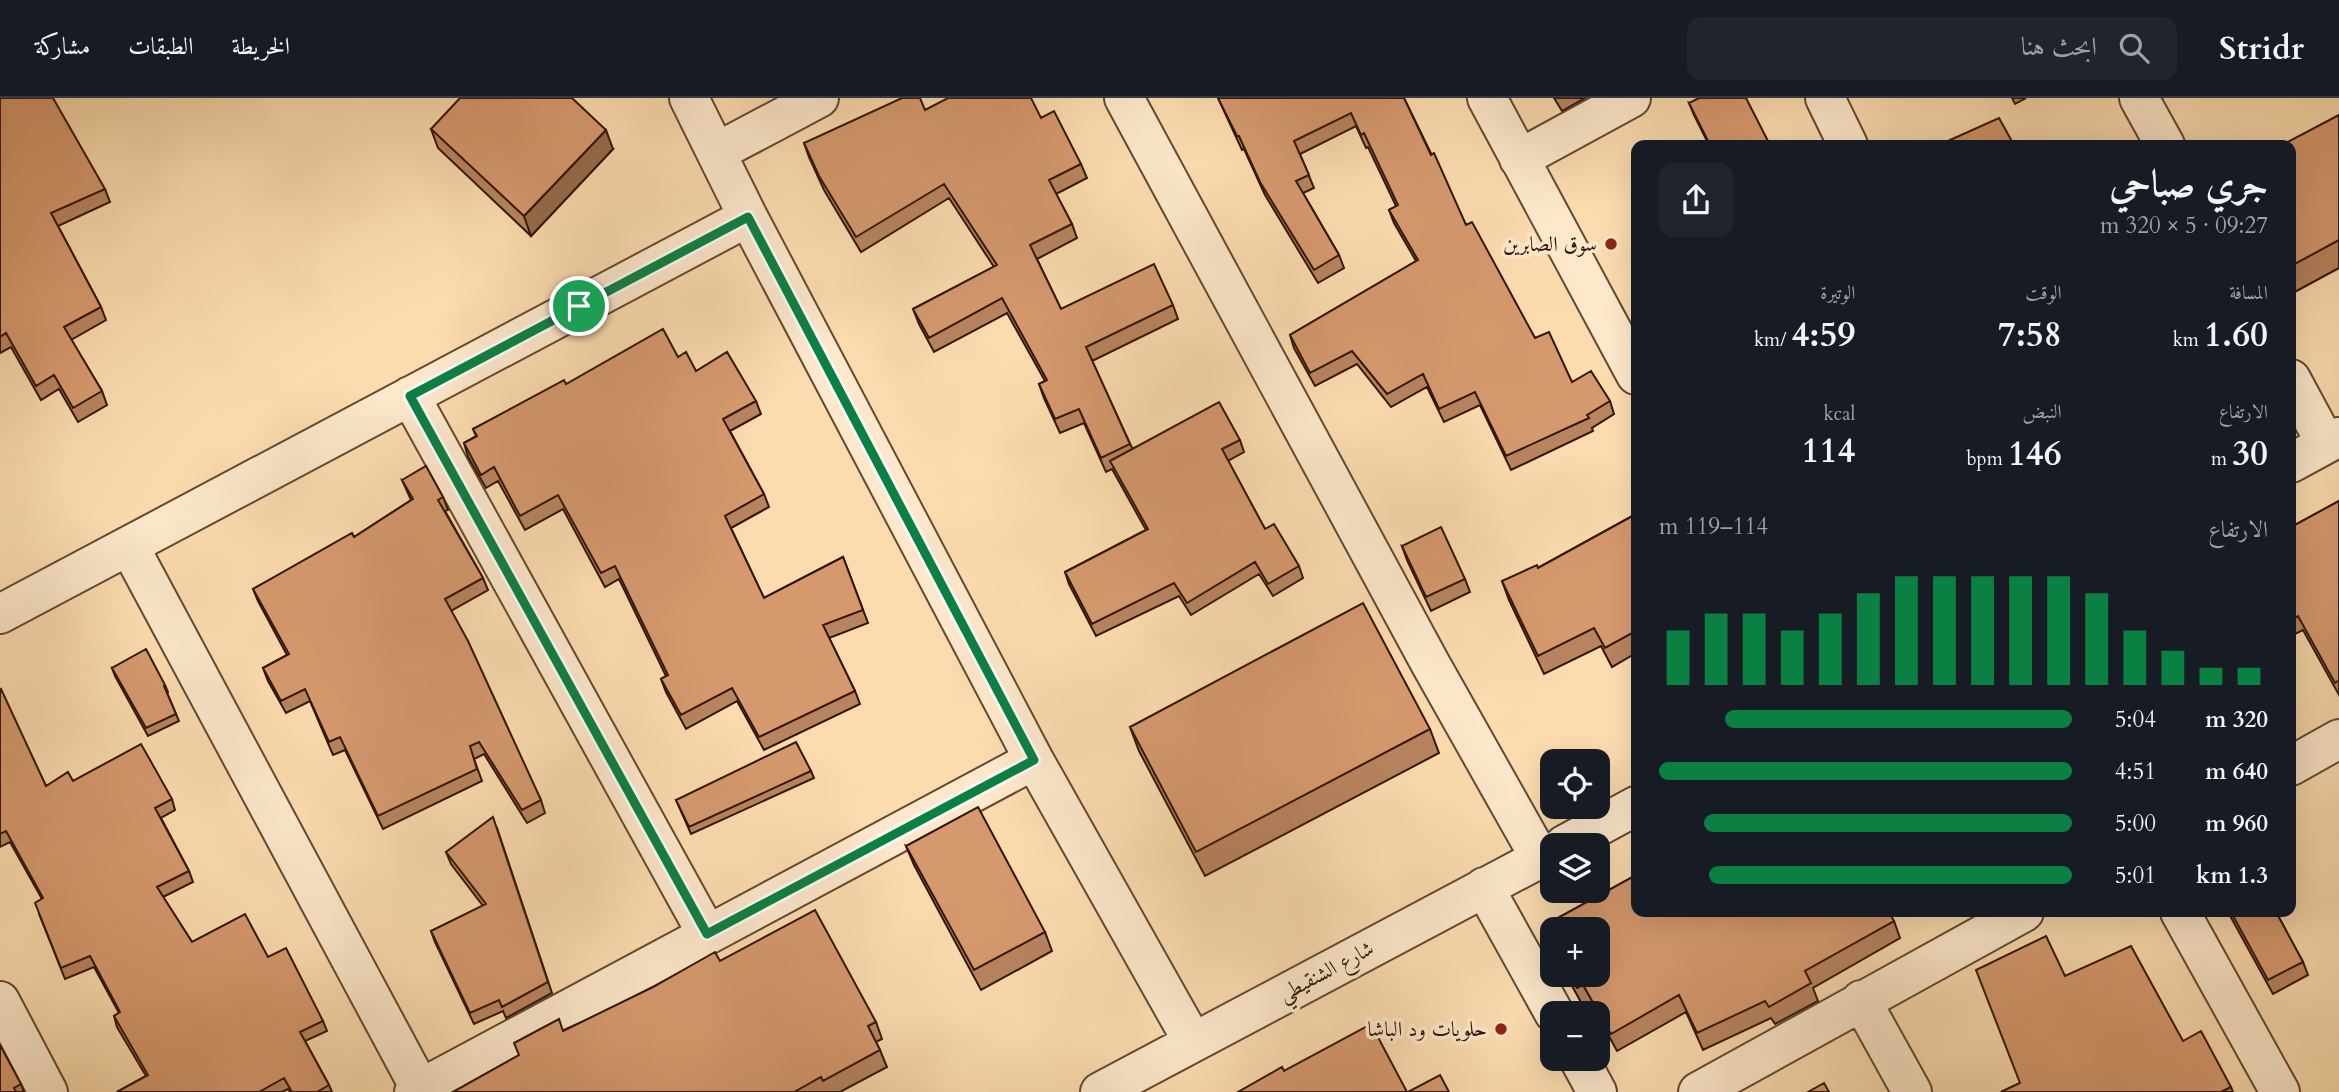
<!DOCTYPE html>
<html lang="ar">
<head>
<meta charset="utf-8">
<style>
  body { margin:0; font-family:Cardo,Amiri,serif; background:#20242c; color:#f1f3f6; direction:rtl; height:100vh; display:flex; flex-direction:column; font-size:26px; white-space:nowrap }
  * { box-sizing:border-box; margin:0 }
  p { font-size:23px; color:#9ea1a6 }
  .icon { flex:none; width:38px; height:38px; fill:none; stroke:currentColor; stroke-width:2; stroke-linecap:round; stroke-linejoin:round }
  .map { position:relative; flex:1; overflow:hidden; direction:ltr }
  .drawer { position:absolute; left:1631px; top:42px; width:665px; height:777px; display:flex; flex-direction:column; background:#171b24; border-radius:14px; box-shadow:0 7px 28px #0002; direction:rtl }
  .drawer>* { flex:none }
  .tools { position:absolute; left:1540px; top:651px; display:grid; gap:14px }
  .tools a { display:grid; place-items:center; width:70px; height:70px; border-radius:14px; background:#171b24; box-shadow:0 7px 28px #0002; font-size:35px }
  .pin { position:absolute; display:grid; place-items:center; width:60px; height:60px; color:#fff; margin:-30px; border:4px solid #fff; border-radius:50%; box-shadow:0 2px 7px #0007 }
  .round { display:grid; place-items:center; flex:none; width:74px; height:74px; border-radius:14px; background:#20242c }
  .head { display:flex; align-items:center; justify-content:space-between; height:119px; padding:0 28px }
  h1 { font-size:38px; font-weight:700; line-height:52px }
  .figures { display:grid; grid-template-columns:repeat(3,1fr); gap:10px; height:119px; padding:7px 28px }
  .figures div { display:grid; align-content:center }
  .figures b { font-size:35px; font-weight:700 }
  .figures small { font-size:19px; font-weight:400 }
  .figures p { font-size:19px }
  .chart { height:196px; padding:14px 28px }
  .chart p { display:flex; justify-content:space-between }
  .chart svg { width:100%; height:126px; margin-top:7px; stroke:#0b8043; stroke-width:6 }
  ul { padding:0 28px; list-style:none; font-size:23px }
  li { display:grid; grid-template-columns:112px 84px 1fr; align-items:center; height:52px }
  li i { height:18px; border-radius:9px; background:#0b8043 }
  header { display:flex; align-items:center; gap:42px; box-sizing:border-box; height:98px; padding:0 35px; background:#171b24; border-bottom:2px solid #363941 }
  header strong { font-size:33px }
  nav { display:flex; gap:38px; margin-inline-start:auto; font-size:24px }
  .search { width:490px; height:63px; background:#20242c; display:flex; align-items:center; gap:18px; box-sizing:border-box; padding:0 24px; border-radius:14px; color:#9ea1a6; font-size:26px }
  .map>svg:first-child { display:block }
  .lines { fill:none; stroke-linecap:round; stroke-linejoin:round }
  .minor-casing { stroke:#634832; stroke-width:42 }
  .minor { stroke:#fde8cb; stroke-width:38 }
  .wall { fill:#b8845f; stroke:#301609; stroke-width:2 }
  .shaded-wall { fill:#966b4d; stroke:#301609; stroke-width:2 }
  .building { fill:#d6996e; stroke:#301609; stroke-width:2 }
  .route-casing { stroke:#fff; stroke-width:14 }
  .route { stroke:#0b8043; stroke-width:9 }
  .poi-dot { fill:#8f2418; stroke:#fde8cb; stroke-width:2.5 }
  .labels { text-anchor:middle; stroke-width:7; stroke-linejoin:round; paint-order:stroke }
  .poi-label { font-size:21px; fill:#301609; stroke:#fde8cb; text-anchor:end }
  .street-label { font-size:21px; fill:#301609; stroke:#fde8cb }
</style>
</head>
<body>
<header>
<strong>Stridr</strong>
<div class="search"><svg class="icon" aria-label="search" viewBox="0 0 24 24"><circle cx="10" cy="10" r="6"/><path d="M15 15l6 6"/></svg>ابحث هنا</div>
<nav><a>الخريطة</a><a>الطبقات</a><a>مشاركة</a></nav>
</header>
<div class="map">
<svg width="2339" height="994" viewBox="0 0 2339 994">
  <rect width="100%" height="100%" fill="#fcdcaf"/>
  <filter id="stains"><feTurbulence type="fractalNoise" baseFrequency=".00286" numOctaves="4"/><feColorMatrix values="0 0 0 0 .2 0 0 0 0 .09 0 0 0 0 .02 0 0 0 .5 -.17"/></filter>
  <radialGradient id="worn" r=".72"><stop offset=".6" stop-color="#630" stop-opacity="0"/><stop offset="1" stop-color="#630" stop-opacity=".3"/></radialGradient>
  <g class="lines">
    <defs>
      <path id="minor" d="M689,0l59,119 286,543 159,282
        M1124,0l306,565 110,195
        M1487,0l149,277
        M1825,0l23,47
        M2139,0l26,47
        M717,54l102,-54
        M1519,61l112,-61
        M2291,281l35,65
        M410,298l297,538
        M2291,365l48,-26
        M129,448l293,546
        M0,516l748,-397
        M2291,668l48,-27
        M1564,747l72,-39
        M1484,789l70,126
        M2180,814l100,180
        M1861,902l51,92
        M0,903l48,91
        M1579,961l18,33
        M414,994l620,-332
        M1100,994l452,-240
        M1698,994l326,-180"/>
    </defs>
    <!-- minor casing -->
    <use href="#minor" class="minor-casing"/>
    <!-- minor -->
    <use href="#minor" class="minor"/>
  </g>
  <!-- wall -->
  <path class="wall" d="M0,0l105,91 5,13 -52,24 43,81 5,13 -35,20 31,51 5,14 -29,17 -19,-33 -18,11 -30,-53 -11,6z
    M1218,0h186l62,127 69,113 37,44 38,19 4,13 -22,14 1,3 -82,39 -31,-65 -36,17 -17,-35 -36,20 -34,-43 -42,22 -21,-38 -4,-13 126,-74 -22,-38 -5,-13 7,-4 -28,-59 -2,1 -10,-22 -56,28 14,34 -11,5 36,62 5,13 -26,15 -53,-88 -21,-46 -2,1z
    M1554,0h31l-23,13z
    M2012,0h14l-11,6z
    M1689,5l81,42h-61l-15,-30z
    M925,12l116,8 40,46 6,14 -31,16 16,30 5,14 -40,21 24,50 112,-4 5,14 -86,42 40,87 108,-8 4,12 -16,9 37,68 34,37 4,12 -30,18 -14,-22 -68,41 -12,-19 -83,40 -27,-52 -4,-12 81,-42 -34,-61 -6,3 -22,-49 -24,10 -16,-35 -5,-14 6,-3 -38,-68 -73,39 -15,-28 -6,-15 81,-42 -45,-69 -88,54 -37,-62 -15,-33 -5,-14z
    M2339,17v153l-48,26v-149z
    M431,31l182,20 -82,87 -93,-88z
    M696,273l60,30 5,13 -31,17 34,63 5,13 -38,21 33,70 79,-41 25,66 -39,15 26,53 5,13 -96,46 -27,-49 -51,28 -20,-37 -5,-13 5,-3 -47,-97 -14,8 -42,-78 -38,21 -27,-49 -12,7 -18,-31 -4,-14 12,-7 -3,-7 93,-45z
    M402,382l41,17 5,13 -3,1 38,67 5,12 -37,21 90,189 4,13 -18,10 -43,-69 -10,5 8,22 -99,48 -38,-79 -12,5 -23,-54 -24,12 -18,-32 -5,-13 24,-13 -29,-54 -5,-12 101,-52 57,-37z
    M2339,403v194l-36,-65 -12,6v-109z
    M1636,416v139l-24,14 -11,-21 -57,28 -35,-74 -7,-19 36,-13z
    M1402,448l63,33 5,13 -39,19 -24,-51z
    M112,570l53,17 3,7 -1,1 12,28 -31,15 -33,-60z
    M0,592l46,96 27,-5 99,18 3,11 -14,8 28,53 4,11 -30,15 29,45 76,15 55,64 4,10 -22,10 24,44 3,7h-42l-2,-3 -6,3h-165l29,-16 -29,-49 -3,-11 5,-3 -25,-46 -29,12 -26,-65 3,-15 -32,-57 -10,5z
    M1130,629l300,2 9,24 -234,123 -66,-125z
    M811,673l3,7 -123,56 -15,-34z
    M497,730l55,165 -46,25 -3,-7 -29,13 -39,-82 -4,-11 52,-25 -32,-42 -5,-12z
    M906,748l139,86 7,19 -71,39 -67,-125z
    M1636,814l258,9 6,17 -87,50 5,13 -43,23 -4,-6 -68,32 -17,-38 -69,39 -19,-35v-3h-2l-6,-11 -7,4 -17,-31h32l-46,-46v20l-9,-23z
    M2228,814h48l27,50 5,13 -35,19z
    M720,863l156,61 6,17 -6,3 4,8 7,17 -47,25h-387l111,-62z
    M2065,878l118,65 48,46 2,5h-232l19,-9z
    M21,986l3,8h-24z"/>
  <!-- shaded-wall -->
  <path class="shaded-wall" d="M606,32l7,19 -82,87 -7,-20z"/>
  <!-- building -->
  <path class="building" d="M0,0h53l52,91 -54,24 50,94 -37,20 38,64 -29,17 -19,-33 -18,11 -30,-53 -6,4z
    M460,0h112l34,32 -82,86 -93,-87z
    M902,0h18l5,12 23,-12h83l10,20 13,-7 27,53 -32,16 23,44 -42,21 31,64 93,-45 19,41 -87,42 44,97 -29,14 -22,-49 -24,10 -16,-35 8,-4 -45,-82 -73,40 -16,-29 84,-44 -53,-81 -88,53 -37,-61 -15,-33z
    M1218,0h186l27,57 3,-2 32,72 6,-3 63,116 14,-6 23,50 19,-11 19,30 -23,14 2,3 -83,38 -31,-64 -36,17 -16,-35 -36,20 -35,-43 -42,22 -20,-38 128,-75 -29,-50 9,-5 -34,-72 -3,2 -10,-22 -57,28 15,34 -13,6 43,74 -25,15 -54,-88 -21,-46h-2z
    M1699,0h47l24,47h-60l-21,-42z
    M2339,17v125l-48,26v-121h-9z
    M1999,20l15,27h-75z
    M663,231l15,28 8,-5 10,19 31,-19 29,49 -33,18 41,75 -39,22 39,82 79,-41 20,53 -40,15 32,66 -96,46 -27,-49 -51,27 -20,-36 7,-4 -53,-109 -14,7 -43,-78 -38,21 -26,-49 -13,8 -17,-32 13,-7 -4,-7 91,-49 2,4z
    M1219,304l21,38 -18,9 43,80 9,-5 25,42 -31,18 -13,-22 -68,41 -13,-20 -82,41 -27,-52 83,-43 -38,-68z
    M426,368l17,31 -5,3 45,78 -38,21 23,42 73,159 -19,10 -43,-68 -9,4 7,23 -99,47 -38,-79 -11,5 -24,-53 -24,12 -18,-33 26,-14 -36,-65 99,-56 2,4 59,-38 -11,-19z
    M2339,403v179l-4,3 -37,-67 -7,4v-93z
    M1636,416v117l-31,17 -11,-20 -56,28 -36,-75 35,-16 1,3z
    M1441,429l24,52 -39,18 -24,-51z
    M1363,505l67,126 -234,123 -66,-125z
    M146,551l19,36 -1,1 12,28 -30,14 -34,-60z
    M1,591l45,97 22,-14 5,9 68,-37 31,55 -17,9 34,63 -32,16 35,55 53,-28 23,43 18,-9 37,73 -23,11 29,53 -12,7h-25l-8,-14 -25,14h-142l31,-17 -34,-59 6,-4 -30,-56 -29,12 -26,-65 8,-5 -37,-67 -6,3v-144z
    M796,644l15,29 -122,56 -13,-27z
    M978,709l67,125 -71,38 -68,-124z
    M493,719l55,165 -46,25 -3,-7 -29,13 -39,-82 55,-27 -40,-52z
    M1636,777v37h253l5,9 -89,50 6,12 -42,24 -4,-6 -68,32 -18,-38 -68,39 -28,-49 -6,3 -8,-13h29v-46h-46v14l-9,-17z
    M815,812l61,112 -8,4 12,24 -57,31 -2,-4 -27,15h-341l66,-37 -5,-12 45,-24 4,12 90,-44 62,-35 5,9z
    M2231,814h45l27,50 -35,18z
    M2046,838l19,40 66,-30 52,95 18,-10 30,56 -10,5h-220l19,-9 -44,-113z
    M1371,926l36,68h-169l44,-25 2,4z
    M0,947l21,39 -7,4 2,4h-16z
    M1440,977l9,17h-41z
    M1824,985l5,9h-21z"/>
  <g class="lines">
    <defs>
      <path id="route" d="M748,119l286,543 -327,174 -297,-538z"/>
    </defs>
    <!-- route casing -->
    <use href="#route" class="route-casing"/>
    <!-- route -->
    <use href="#route" class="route"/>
  </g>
  <!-- markers -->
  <g class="poi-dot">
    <circle cx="1611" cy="146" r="7"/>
    <circle cx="1501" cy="931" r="7"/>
  </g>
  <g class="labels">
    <!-- poi labels -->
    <g class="poi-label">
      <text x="1597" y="153">سوق الصابرين</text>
      <text x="1487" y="938">حلويات ود الباشا</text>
    </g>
    <!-- street labels -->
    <g class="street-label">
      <text transform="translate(1326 873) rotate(-28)" y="7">شارع الشنقيطي</text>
    </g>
  </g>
  <rect width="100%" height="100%" filter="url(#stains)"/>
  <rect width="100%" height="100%" fill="url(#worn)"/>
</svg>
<div class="tools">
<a><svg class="icon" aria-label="locate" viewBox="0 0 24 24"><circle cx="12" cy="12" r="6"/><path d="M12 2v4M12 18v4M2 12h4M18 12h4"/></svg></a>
<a><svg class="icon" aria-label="layers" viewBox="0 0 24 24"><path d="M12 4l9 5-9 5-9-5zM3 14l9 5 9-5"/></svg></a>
<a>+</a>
<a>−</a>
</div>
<div class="pin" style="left:579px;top:208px;background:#1e9e55"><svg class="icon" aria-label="arrive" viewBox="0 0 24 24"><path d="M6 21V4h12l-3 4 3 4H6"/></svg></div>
<section class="drawer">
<div class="head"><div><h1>جري صباحي</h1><p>09:27 · 5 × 320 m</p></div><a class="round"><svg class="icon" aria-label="share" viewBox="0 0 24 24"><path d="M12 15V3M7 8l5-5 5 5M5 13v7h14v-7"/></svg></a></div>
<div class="figures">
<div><p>المسافة</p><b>1.60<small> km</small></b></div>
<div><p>الوقت</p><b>7:58</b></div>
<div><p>الوتيرة</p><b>4:59<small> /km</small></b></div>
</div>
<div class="figures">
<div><p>الارتفاع</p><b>30<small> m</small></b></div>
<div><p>النبض</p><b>146<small> bpm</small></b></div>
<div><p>kcal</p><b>114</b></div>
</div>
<div class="chart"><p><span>الارتفاع</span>114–119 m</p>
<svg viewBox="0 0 160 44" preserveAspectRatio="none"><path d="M5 44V25M15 44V19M25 44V19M35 44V25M45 44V19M55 44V12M65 44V6M75 44V6M85 44V6M95 44V6M105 44V6M115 44V12M125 44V25M135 44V32M145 44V38M155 44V38"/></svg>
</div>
<ul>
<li><b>320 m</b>5:04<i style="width:84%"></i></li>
<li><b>640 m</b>4:51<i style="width:100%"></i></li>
<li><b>960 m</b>5:00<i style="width:89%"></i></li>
<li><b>1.3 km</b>5:01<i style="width:88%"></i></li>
</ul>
</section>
</div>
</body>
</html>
